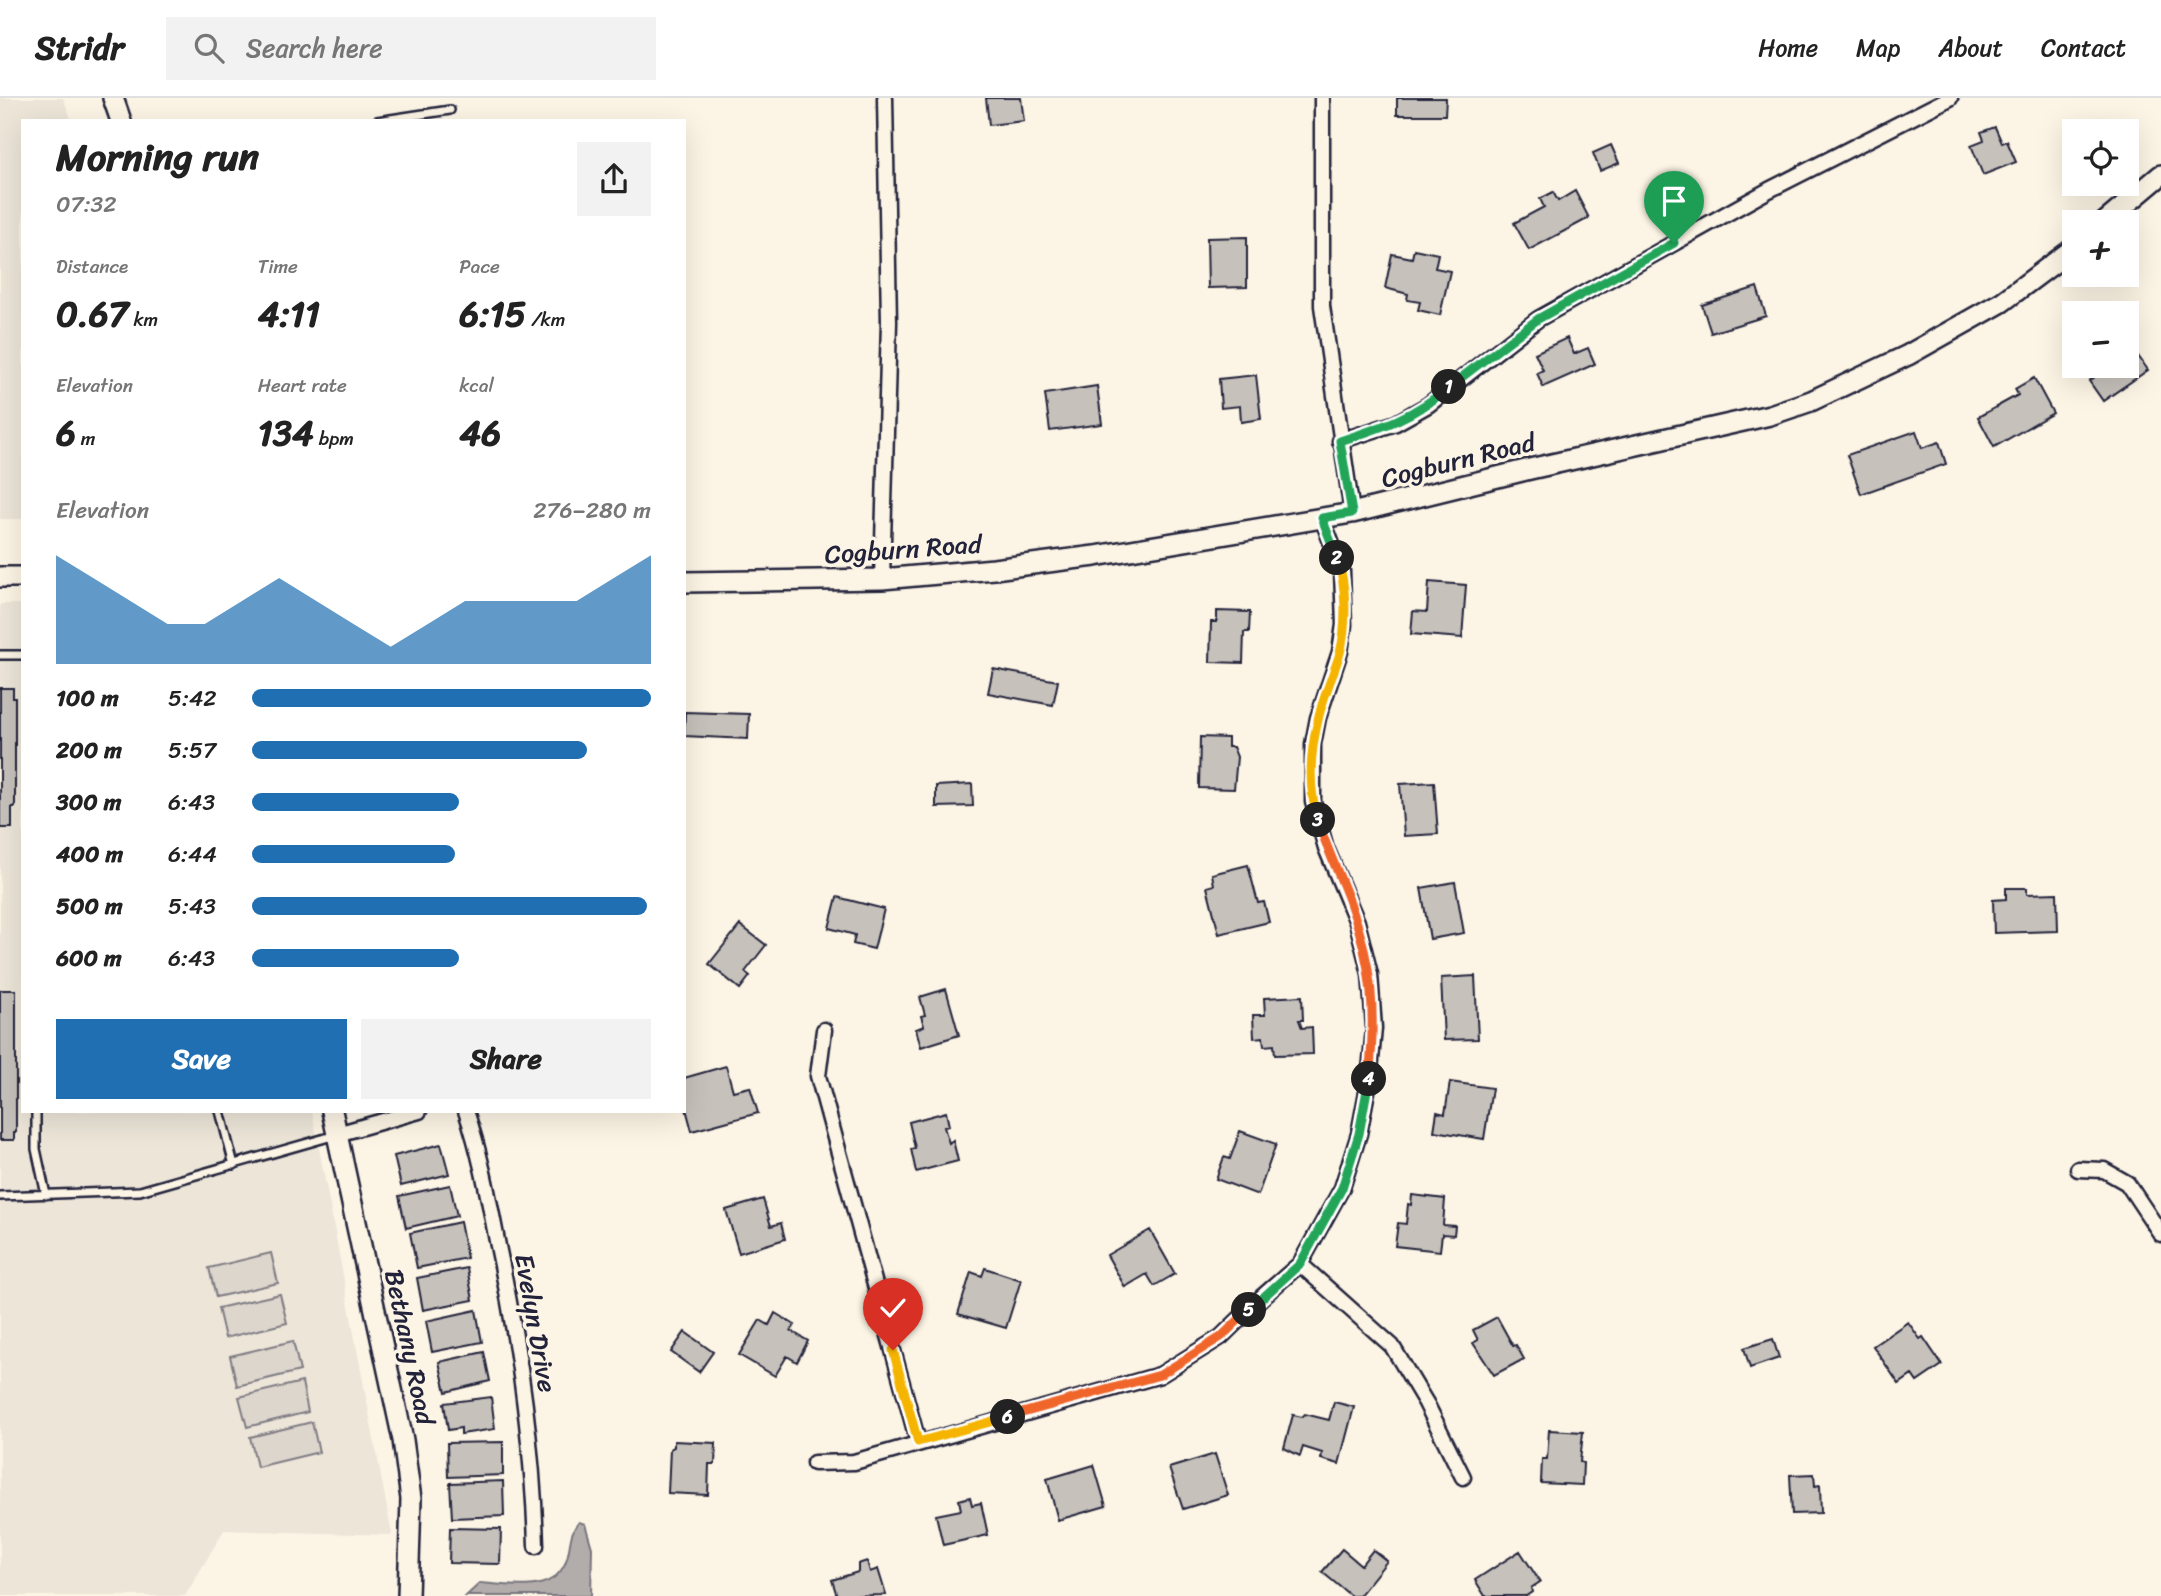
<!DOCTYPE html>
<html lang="en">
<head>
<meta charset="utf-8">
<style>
  body { margin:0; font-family:Sriracha,sans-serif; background:#f2f2f2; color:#222; height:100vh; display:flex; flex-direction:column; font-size:26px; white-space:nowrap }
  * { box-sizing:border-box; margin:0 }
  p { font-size:23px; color:#767676 }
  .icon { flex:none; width:38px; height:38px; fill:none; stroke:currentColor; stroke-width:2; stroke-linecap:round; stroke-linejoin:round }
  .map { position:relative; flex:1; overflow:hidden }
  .drawer { position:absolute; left:21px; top:21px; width:665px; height:994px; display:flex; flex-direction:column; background:#fff; border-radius:0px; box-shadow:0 7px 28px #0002 }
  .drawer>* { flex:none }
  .buttons { position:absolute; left:2062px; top:21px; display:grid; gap:14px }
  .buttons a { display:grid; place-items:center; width:77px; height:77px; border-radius:0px; background:#fff; box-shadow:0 7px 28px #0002; font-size:35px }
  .pin { position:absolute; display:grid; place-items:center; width:60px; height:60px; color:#fff; margin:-72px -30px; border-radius:50% 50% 50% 0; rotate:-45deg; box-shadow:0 0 7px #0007 }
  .pin .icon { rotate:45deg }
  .km { position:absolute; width:35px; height:35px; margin:-18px; border-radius:50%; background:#222; color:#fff; font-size:19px; line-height:35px; text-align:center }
  .round { display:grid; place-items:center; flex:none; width:74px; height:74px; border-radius:0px; background:#f2f2f2 }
  .headline { display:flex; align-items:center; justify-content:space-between; height:119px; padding:0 35px }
  h1 { font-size:38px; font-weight:800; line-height:52px }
  .figures { display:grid; grid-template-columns:repeat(3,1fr); gap:10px; height:119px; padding:7px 35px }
  .figures div { display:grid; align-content:center }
  .figures b { font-size:35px; font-weight:800 }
  .figures small { font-size:19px; font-weight:400 }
  .figures p { font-size:19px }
  .chart { height:196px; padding:14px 35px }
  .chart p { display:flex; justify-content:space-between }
  .chart svg { width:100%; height:126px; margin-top:7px; fill:#1f6fb2; opacity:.7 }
  .cta { display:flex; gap:14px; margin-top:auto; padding:14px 35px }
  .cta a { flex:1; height:80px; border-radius:0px; background:#1f6fb2; color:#fff; font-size:28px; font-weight:800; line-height:80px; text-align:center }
  .cta a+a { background:#f2f2f2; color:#222 }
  ul { padding:0 35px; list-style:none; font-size:23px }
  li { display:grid; grid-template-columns:112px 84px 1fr; align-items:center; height:52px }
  li i { height:18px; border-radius:9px; background:#1f6fb2 }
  header { display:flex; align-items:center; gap:42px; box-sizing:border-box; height:98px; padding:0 35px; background:#fff; border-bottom:2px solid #e0e0e0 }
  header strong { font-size:33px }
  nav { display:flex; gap:38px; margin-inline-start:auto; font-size:24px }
  .search { width:490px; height:63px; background:#f2f2f2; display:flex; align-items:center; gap:18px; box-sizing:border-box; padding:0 24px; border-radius:0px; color:#767676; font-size:26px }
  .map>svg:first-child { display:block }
  .built { fill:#ece5d8 }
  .green { fill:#dcd6cc; stroke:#7f7c84; stroke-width:2 }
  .water { fill:#b2adab; stroke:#78757e; stroke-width:2 }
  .building { fill:#c6c1bb; stroke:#22223b; stroke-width:2 }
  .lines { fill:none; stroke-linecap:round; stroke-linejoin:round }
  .lane-casing { stroke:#22223b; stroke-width:12 }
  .street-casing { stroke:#22223b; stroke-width:19 }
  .secondary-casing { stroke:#22223b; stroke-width:24 }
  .lane { stroke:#fcf5e5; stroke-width:7 }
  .street { stroke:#fcf5e5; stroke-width:14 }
  .secondary { stroke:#fcf5e5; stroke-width:19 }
  .split-1-casing { stroke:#fff; stroke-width:14 }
  .split-2-casing { stroke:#fff; stroke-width:14 }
  .split-3-casing { stroke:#fff; stroke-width:14 }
  .split-4-casing { stroke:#fff; stroke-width:14 }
  .split-5-casing { stroke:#fff; stroke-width:14 }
  .split-6-casing { stroke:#fff; stroke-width:14 }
  .split-7-casing { stroke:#fff; stroke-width:14 }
  .split-1 { stroke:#22a559; stroke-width:9 }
  .split-2 { stroke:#22a559; stroke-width:9 }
  .split-3 { stroke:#f5b400; stroke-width:9 }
  .split-4 { stroke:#f0652b; stroke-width:9 }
  .split-5 { stroke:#22a559; stroke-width:9 }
  .split-6 { stroke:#f0652b; stroke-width:9 }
  .split-7 { stroke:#f5b400; stroke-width:9 }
  .labels { text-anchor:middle; stroke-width:7; stroke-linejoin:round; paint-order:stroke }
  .street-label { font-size:26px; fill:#22223b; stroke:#fcf5e5 }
</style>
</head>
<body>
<header>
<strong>Stridr</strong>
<div class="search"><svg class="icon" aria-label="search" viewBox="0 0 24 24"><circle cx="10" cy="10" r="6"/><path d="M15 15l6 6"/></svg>Search here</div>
<nav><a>Home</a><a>Map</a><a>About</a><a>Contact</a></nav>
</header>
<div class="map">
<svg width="2161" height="1498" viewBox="0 0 2161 1498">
  <rect width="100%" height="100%" fill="#fcf5e5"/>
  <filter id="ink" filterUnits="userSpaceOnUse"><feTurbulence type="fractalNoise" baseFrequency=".0143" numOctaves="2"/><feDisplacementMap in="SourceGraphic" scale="14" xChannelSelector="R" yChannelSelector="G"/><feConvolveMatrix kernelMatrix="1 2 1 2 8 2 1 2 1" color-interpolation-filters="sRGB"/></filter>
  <g filter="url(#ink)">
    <!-- built -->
    <path class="built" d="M0,0h63l9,23h-49v398h-23z
      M0,506h23v507h289l80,424 -168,-5 -39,66h-185z"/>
    <!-- green -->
    <path class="green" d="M271,1155l7,30 -62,14 -7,-29z
      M280,1196l7,29 -62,15 -7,-30z
      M293,1243l7,30 -63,15 -7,-30z
      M302,1284l6,30 -61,15 -8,-30z
      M312,1324l7,30 -62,15 -7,-30z"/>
    <!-- water -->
    <path class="water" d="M579,1424l6,2 7,24 -1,48h-125l14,-13c31,2 76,13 87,-25 4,-13 2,-25 12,-36z"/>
    <!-- building -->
    <path class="building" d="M986,0h35l3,23 -35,4z
      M1397,0h49l-1,17h-48z
      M1995,29l7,16 5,-2 9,21 -33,13 -12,-30 13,-5 -3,-8z
      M1611,47l8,18 -19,8 -7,-18z
      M1575,93l14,27 -60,32 -15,-27 30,-16 -4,-8 13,-7 5,9z
      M1247,139v50l-39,1 -1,-50z
      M1414,151l24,5 -3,14 15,3 -10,44 -22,-5 2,-8 -13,-2 1,-6 -23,-6 7,-34 20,4z
      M1757,189l9,29 -55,17 -9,-28z
      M1567,240l7,16 14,-6 7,16 -52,23 -6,-14 6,-3 -8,-17z
      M2126,241l22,31 -45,31 -14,-20 21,-15h16z
      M1256,277l5,44 -20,3 -1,-16 -19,2 -2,-29z
      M2034,280l19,35 -59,34 -16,-30 40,-22 -3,-6z
      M1097,288l5,38 -52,7 -5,-37z
      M1916,333l6,17 17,-6 7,22 -85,30 -14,-39z
      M1429,484l37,3 -4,53 -51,-4 2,-23 14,1z
      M1217,513l33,1 -1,20h-5l-1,31 -33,-1 1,-40h6z
      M993,571l65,12 -5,24 -65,-12z
      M0,590h13v10h2v109h-3v21h-12z
      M685,614l64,2 -1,25 -64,-3z
      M1200,639l28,1v9h5l4,10 -3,32 -35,-1z
      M1434,684l4,52 -34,2 -4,-52z
      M972,686l1,22 -37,1v-21z
      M1248,767l10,38 6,-1 5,20 -50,12 -12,-47 7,-2 -2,-11z
      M1455,784l9,51 -34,6 -9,-51z
      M2006,790h21v6l30,-1 1,38 -64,2 -1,-33 13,-1z
      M837,799l47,12 -10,40 -21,-5 2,-9 -26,-7z
      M740,827l26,20 -21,27 5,4 -10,13 -31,-25z
      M1475,878l3,63 -34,1 -3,-62z
      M946,891l13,46 -38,12 -5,-18 8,-3 -3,-10 4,-1 -5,-18z
      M0,892h16v142h-2v8h-14z
      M1302,898l1,24h-4l3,8 10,-1 1,27 -38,1 -1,-10 -10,1 -1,-9 -9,1 -1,-23h12l-1,-17z
      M726,968l7,25 17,-4 8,26 -66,18 -8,-30v-23z
      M1450,984l42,6 -8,51 -50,-8 3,-19 8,2z
      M946,1014l3,14 -5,1 5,16 4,-3 5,21 -42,11 -5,-23 4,-1 -6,-26z
      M1240,1033l36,13 -18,51 -42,-16 8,-22 6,2z
      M441,1046l8,30 -48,12 -7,-30z
      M450,1087l7,31 -51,12 -7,-32z
      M1412,1097l33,4 -2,26 12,1 -1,9 -12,-1 -2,17 -45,-5 3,-23 8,1 2,-20 3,1z
      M763,1101l8,27 10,-3 4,16 -46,14 -13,-43z
      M460,1124l7,36 -50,10 -7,-35z
      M1150,1132l25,44 -21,12 -7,-12 -22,13 -18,-32z
      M467,1170l6,32 -50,10 -6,-32z
      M985,1170l36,12 -15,48 -48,-14 13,-42 11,4z
      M476,1212l6,32 -50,10 -6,-31z
      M775,1215l20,12 -4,6 17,10 -11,21 -10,-6 -12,20 -36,-21 21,-35 9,5z
      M1497,1219l16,29 3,-1 8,14 -30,16 -21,-32 5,-3 -5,-10z
      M1908,1224l12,17 3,-2 19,28 -25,17 -5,-7 -13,9 -26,-38z
      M685,1234l28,20 -14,20 -28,-20z
      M1773,1241l6,19 -29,10 -6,-20z
      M484,1254l6,29 -44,11 -7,-30z
      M491,1299l4,32 -34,5v-6l-13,2 -4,-27z
      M1334,1304l20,5 -15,57 -18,-5 1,-6 -19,-6 -3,9 -16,-8 9,-33 9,2 3,-3 24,6z
      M1549,1332l34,2 -3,30 3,1 -1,22 -41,-2 1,-24h5z
      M674,1343l42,2 -1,21h-6l-1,31 -40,-2 2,-44 4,-2z
      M503,1344v33l-55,2 -1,-34z
      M1215,1356l13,41 -45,14 -14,-41z
      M1094,1367l12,41 -48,14 -11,-41z
      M1814,1376l1,12 5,-1 1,28 -29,1 -2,-39z
      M503,1383l1,35 -52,2 -2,-35z
      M970,1399l2,8 9,-2 7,32 -45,10 -7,-30 25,-5 -2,-10z
      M450,1430l51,1 -1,35 -51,-1z
      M1342,1451l19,16 12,-15 14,11 -28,35h-8l-29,-24z
      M1520,1453l20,31 -9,6 1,4 -6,4h-41l-10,-16z
      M867,1463l3,11 8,-3 8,26 -49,1 -5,-16 26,-8v-8z"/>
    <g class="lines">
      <defs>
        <path id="lane" d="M377,23l73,-11
          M0,557h23
          M36,1013v38l10,46
          M220,1013l14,54
          M0,1098l140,-5 196,-56"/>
        <path id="street" d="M1322,0v208l30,207
          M1340,343l56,-18 32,-18 110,-86 231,-129 181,-92
          M882,481l7,-257 -4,-224
          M824,932l-6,46 100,366
          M466,1013c15,44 23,89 32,135 21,100 35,198 38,300
          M337,1036l82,-23
          M2078,1071l26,1 23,13 34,51
          M1300,1166l92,82 34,57 37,74
          M814,1365l40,-1 306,-87 61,-38 41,-40 38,-33 42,-76 17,-54 10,-53 5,-53 -4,-54 -13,-52 -31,-74 -13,-46v-58l5,-26 22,-66 4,-27 -2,-54 -20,-53"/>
        <path id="secondary" d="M113,0l8,23
          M2105,124l56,-47
          M0,479h23
          M684,484l198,-3 112,-10 101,-13 257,-43 178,-44 240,-54 41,-14 97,-46 94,-53 72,-54
          M332,1013l71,329 8,59 -3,97"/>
      </defs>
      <!-- lane casing -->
      <use href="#lane" class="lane-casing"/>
      <!-- street casing -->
      <use href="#street" class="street-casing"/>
      <!-- secondary casing -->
      <use href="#secondary" class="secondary-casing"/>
      <!-- lane -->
      <use href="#lane" class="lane"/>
      <!-- street -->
      <use href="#street" class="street"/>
      <!-- secondary -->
      <use href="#secondary" class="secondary"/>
    </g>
  </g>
  <g class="lines" filter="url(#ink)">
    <defs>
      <path id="split-1" d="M1449,289l89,-68 136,-76"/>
      <path id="split-2" d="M1337,460l-15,-40 30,-5 -12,-72c43,-14 74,-24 109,-54"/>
      <path id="split-3" d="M1318,722c-10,-32 -8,-67 0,-100 5,-23 15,-44 22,-67 7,-27 7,-68 -3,-95"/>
      <path id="split-4" d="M1318,722c8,28 21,53 31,80 24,64 27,112 20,179"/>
      <path id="split-5" d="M1249,1212l51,-46 42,-76 17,-54 10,-55"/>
      <path id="split-6" d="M1008,1319l152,-42 61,-38 28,-27"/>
      <path id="split-7" d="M893,1252l25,92 90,-25"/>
    </defs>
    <!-- split-1 casing -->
    <use href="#split-1" class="split-1-casing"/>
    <!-- split-2 casing -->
    <use href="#split-2" class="split-2-casing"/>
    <!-- split-3 casing -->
    <use href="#split-3" class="split-3-casing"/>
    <!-- split-4 casing -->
    <use href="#split-4" class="split-4-casing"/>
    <!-- split-5 casing -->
    <use href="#split-5" class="split-5-casing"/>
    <!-- split-6 casing -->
    <use href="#split-6" class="split-6-casing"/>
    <!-- split-7 casing -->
    <use href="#split-7" class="split-7-casing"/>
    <!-- split-1 -->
    <use href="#split-1" class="split-1"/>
    <!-- split-2 -->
    <use href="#split-2" class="split-2"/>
    <!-- split-3 -->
    <use href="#split-3" class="split-3"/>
    <!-- split-4 -->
    <use href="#split-4" class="split-4"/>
    <!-- split-5 -->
    <use href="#split-5" class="split-5"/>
    <!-- split-6 -->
    <use href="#split-6" class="split-6"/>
    <!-- split-7 -->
    <use href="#split-7" class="split-7"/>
  </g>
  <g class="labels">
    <!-- street labels -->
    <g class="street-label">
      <text transform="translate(1458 362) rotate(-14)" y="9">Cogburn Road</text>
      <text transform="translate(903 451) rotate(-4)" y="9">Cogburn Road</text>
      <text transform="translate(536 1225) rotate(80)" y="9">Evelyn Drive</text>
      <text transform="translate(410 1249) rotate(78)" y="9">Bethany Road</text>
    </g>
  </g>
</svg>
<div class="buttons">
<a><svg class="icon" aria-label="locate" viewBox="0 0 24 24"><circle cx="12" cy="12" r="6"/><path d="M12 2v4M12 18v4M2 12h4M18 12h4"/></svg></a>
<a>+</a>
<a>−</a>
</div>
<div class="pin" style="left:1674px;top:145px;background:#1e9e55"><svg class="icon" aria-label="arrive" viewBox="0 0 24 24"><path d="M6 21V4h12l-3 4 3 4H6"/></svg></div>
<div class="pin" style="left:893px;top:1252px;background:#d93025"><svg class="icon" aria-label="check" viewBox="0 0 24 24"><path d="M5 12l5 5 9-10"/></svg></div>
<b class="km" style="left:1449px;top:289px">1</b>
<b class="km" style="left:1337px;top:460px">2</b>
<b class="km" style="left:1318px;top:722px">3</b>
<b class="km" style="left:1369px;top:981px">4</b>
<b class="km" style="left:1249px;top:1212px">5</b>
<b class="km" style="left:1008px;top:1319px">6</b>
<section class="drawer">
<div class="headline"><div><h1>Morning run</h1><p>07:32</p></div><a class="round"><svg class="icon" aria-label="share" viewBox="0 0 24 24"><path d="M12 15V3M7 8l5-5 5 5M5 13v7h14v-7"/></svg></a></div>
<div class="figures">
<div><p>Distance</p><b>0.67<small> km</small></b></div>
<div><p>Time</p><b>4:11</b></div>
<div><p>Pace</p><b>6:15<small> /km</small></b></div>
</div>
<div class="figures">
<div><p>Elevation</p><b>6<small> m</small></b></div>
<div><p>Heart rate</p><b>134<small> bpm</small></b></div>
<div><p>kcal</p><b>46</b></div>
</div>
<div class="chart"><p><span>Elevation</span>276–280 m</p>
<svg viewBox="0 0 160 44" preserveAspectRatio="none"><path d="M0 44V6L10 14L20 22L30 30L40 30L50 22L60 14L70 22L80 30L90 38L100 30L110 22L120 22L130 22L140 22L150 14L160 6V44z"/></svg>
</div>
<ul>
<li><b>100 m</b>5:42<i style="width:100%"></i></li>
<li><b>200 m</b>5:57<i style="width:84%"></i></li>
<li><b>300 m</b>6:43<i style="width:52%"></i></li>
<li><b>400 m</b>6:44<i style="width:51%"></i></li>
<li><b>500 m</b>5:43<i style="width:99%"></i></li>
<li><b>600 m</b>6:43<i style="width:52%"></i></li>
</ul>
<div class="cta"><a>Save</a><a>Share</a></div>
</section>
</div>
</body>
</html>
